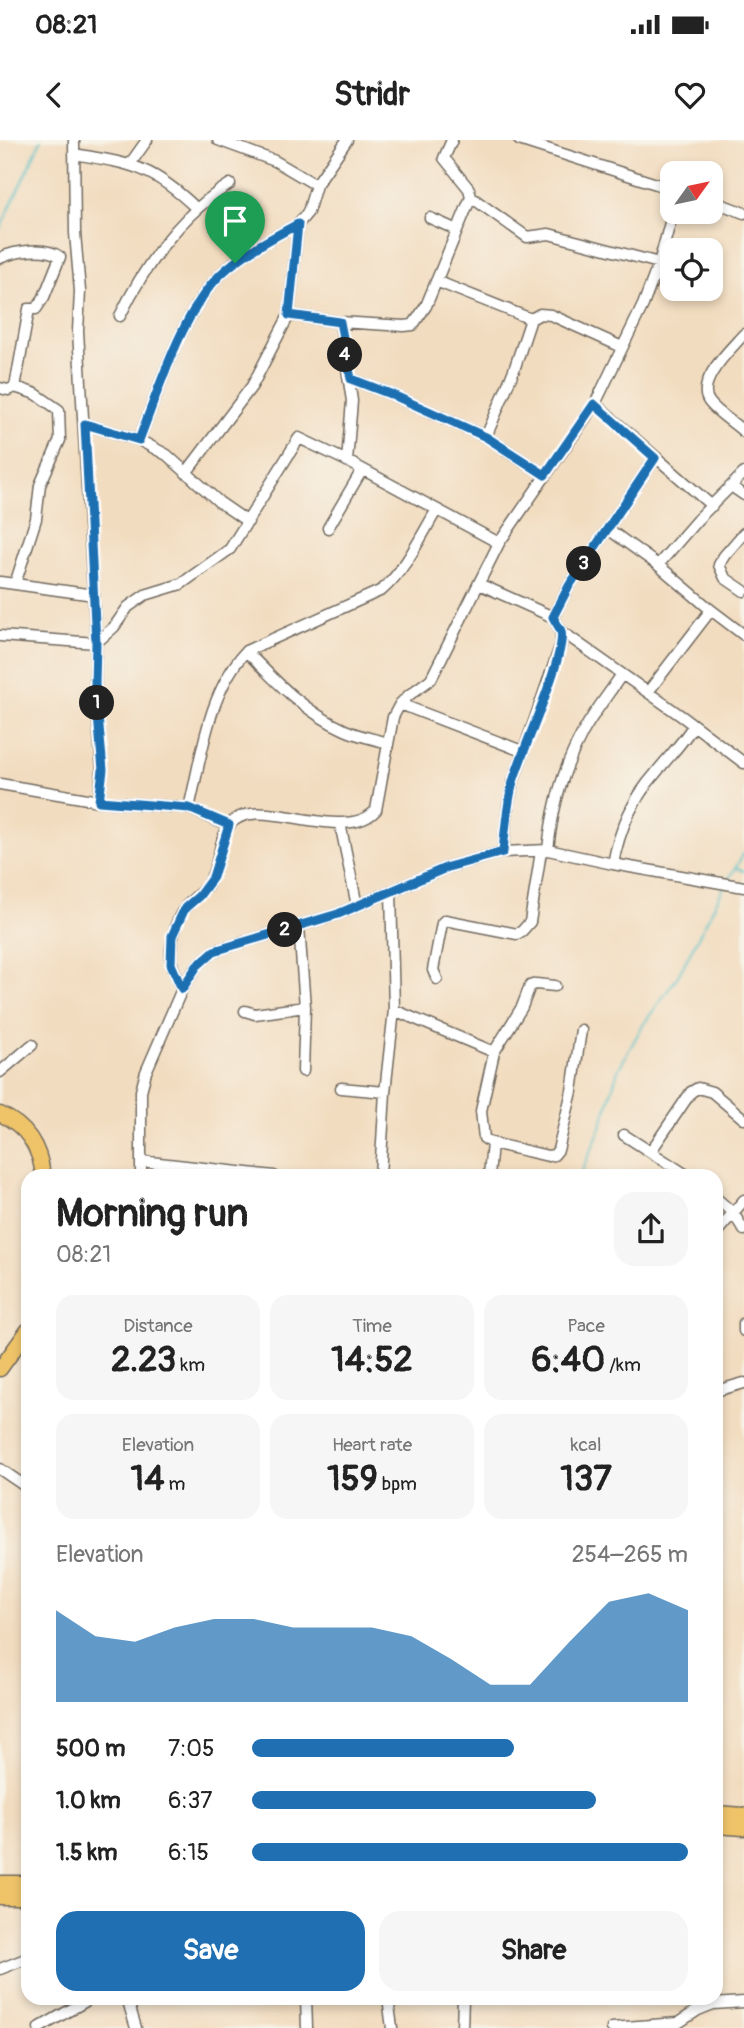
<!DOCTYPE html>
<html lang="en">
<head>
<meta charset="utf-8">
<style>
  body { margin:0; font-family:Pangolin,sans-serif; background:#f6f6f6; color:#222; height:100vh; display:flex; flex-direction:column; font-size:26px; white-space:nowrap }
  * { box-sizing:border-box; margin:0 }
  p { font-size:23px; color:#767676 }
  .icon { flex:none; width:38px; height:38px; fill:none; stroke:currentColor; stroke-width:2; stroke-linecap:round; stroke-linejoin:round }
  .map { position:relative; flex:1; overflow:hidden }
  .drawer { position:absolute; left:21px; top:1029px; width:702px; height:836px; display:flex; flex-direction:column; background:#fff; border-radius:21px; box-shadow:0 4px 10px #0003 }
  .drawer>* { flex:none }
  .needle { width:46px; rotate:57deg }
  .controls { position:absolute; left:660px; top:21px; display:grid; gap:14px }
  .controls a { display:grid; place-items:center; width:63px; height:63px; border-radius:14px; background:#fff; box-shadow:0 4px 10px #0003; font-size:35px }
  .pin { position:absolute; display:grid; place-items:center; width:60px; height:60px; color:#fff; margin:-72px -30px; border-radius:50% 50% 50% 0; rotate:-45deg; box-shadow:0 0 7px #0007 }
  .pin .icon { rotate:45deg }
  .km { position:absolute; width:35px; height:35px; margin:-18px; border-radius:50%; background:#222; color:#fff; font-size:19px; line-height:35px; text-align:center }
  .round { display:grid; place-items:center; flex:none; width:74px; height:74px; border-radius:21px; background:#f6f6f6 }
  .head { display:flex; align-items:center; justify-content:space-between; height:119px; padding:0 35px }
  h1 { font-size:38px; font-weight:800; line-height:52px }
  .figures { display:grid; grid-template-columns:repeat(3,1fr); gap:10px; height:119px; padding:7px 35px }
  .figures div { display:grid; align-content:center; border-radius:18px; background:#f6f6f6; text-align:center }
  .figures b { font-size:35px; font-weight:800 }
  .figures small { font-size:19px; font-weight:400 }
  .figures p { font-size:19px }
  .chart { height:196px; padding:14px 35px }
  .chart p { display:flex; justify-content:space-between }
  .chart svg { width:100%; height:126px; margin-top:7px; fill:#1f6fb2; opacity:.7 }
  .action { display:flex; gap:14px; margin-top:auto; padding:14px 35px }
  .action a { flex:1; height:80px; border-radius:21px; background:#1f6fb2; color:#fff; font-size:28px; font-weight:800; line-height:80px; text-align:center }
  .action a+a { background:#f6f6f6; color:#222 }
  ul { padding:0 35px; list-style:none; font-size:23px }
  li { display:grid; grid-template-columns:112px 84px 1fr; align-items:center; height:52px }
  li i { height:18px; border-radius:9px; background:#1f6fb2 }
  .status { display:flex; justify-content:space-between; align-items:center; height:49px; padding:0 35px; background:#fff; direction:ltr }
  .status svg { height:19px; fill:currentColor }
  header { display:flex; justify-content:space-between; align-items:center; height:91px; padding:0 35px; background:#fff; font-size:32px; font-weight:800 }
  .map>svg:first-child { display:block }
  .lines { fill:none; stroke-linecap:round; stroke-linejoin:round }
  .stream { stroke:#51c0c7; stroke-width:2 }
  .minor-casing { stroke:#71695f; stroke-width:13 }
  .major-casing { stroke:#71695f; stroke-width:17 }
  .minor { stroke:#fff; stroke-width:10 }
  .major { stroke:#efc469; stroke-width:14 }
  .route-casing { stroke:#fff; stroke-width:14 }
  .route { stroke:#1f6fb2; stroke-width:9 }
</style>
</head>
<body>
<div class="status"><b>08:21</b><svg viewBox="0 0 49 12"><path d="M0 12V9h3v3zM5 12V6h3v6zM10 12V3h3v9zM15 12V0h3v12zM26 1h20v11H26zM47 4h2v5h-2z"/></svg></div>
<header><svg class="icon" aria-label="back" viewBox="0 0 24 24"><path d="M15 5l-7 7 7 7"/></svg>Stridr<svg class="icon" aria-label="heart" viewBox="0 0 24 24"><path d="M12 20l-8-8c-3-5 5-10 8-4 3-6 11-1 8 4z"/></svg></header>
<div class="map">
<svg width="744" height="1888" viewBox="0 0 744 1888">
  <rect width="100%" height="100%" fill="#f7f3e8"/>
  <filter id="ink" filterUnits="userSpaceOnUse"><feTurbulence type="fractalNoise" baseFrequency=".0143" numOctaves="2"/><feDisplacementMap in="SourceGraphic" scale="14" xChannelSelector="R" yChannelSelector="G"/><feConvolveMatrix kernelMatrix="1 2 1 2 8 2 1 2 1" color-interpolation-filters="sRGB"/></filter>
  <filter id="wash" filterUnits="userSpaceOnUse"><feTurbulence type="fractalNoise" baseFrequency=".00686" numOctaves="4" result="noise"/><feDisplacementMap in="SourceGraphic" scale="28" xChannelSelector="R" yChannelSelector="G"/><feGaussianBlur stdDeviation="1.57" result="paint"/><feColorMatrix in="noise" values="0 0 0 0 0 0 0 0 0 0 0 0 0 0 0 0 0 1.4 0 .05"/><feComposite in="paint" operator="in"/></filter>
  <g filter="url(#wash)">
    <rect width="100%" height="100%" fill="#f2dcbf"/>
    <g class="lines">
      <!-- stream -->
      <path class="stream" d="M0,89l41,-89
        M737,728l7,3
        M729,739l15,-26
        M580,1036l21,-49 17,-57 25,-45 35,-49 46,-89"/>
    </g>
  </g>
  <g filter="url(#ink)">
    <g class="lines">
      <defs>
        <path id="minor" d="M74,0l1,93 5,58 -2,40 18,312 -1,41 7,86 -3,31
          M218,0l57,21 41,24
          M452,0l-8,18 25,31 2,8 56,40 22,-3 110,29
          M519,0l153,49
          M74,14c59,10 78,12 123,55
          M130,24l17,-24
          M710,60l34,13
          M430,78l27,12
          M0,118c15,-7 46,-12 60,-1l-16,40 -8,12h-7l-14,78 -7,3 -8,-2
          M436,141l95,38 9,-5 11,1 71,32
          M289,175l51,7 64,4 9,-1 13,-19 45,-109
          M120,176c25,-51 61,-102 110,-132
          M340,182l12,79 -5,60
          M744,194c-12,14 -51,49 -34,69 9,11 23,19 34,29
          M351,239l42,16 93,42 59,38
          M595,264l117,102
          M85,284l54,16 28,15 52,47 29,20
          M486,297l28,-67 17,-51
          M139,300c20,-51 43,-128 82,-166 21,-21 51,-36 77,-50
          M186,333l66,-87 37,-71 9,-91 10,-12 8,-27 31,-45
          M731,346l13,9
          M328,388l34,-58
          M608,389l50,36 53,45 33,25
          M744,393l-20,23 -5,9 6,13 19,13
          M658,425l39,-45 47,-47
          M0,442l15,2 21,-65 4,-34 20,-45 -1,-30 -23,-16 -21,-7
          M15,444l79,11
          M479,444l74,33
          M561,491l126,89 57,43
          M0,496l96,7 18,-16 14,-20 17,-12 36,-11 49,-35 69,-111 48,23 152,82
          M246,511c30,31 59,61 99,79 13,6 29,9 43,13
          M648,552l63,-82
          M400,564l122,47
          M0,644l99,17 90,7 40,18
          M189,668c13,-53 19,-115 57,-157l136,-61c24,-21 38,-52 54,-79
          M340,683l17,83
          M548,710c4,-40 15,-81 34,-116 11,-21 27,-40 40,-60
          M503,712l5,-46 5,-24 48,-138v-13l-8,-14 16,-31 86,-128
          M613,724c6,-33 20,-65 42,-90 13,-17 27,-30 38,-48
          M299,786l6,81 -2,64
          M437,839l-4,-9 9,-47 3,-3 72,14 5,-3 8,-9 11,-71
          M182,849l15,-23 17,-15 124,-37 110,-47 55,-15 45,-2 65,14 131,23
          M394,870l100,42
          M245,871l10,3 50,-7
          M0,932l32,-27
          M341,948l44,4
          M624,995l64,41
          M492,1003l56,13 6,-1 4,-5 14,-59 9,-61
          M651,1011l40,-59 7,-4 14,4 32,27
          M141,1021l133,15
          M141,1036v-85l5,-19 36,-83c-2,-8 -8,-16 -10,-25 -4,-14 3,-44 13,-56 6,-8 15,-14 22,-22 13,-18 11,-45 22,-60 24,-36 114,21 147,-16l17,-93 7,-13 9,-9 22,-16 68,-136 96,-139 48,-99 16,-42 14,-51
          M380,1036l5,-84 9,-82 -3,-119
          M489,1036l3,-33 -8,-5 -3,-27 13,-59 28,-45 8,-21 6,-2 19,2
          M716,1058l17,15 11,17
          M716,1093l28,-33
          M744,1183v8
          M716,1251l28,-8
          M0,1329l28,19
          M0,1829l28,-11
          M127,1858l9,30
          M306,1858l1,30
          M388,1858l4,30
          M39,1888l52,-30
          M462,1888l1,-30
          M612,1888l66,-5 20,-13 15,-6 31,-2"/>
        <path id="major" d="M0,974c27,12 40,33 43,62
          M0,1229l28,-39
          M716,1673l28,2
          M716,1686l28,2
          M0,1743h28
          M0,1757h28"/>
      </defs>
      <!-- minor casing -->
      <use href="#minor" class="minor-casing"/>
      <!-- major casing -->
      <use href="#major" class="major-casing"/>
      <!-- minor -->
      <use href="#minor" class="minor"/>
      <!-- major -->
      <use href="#major" class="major"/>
    </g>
  </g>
  <g class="lines" filter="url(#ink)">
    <defs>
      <path id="route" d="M298,84l-9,91 51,7 11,57 42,16 93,42 59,38 49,-71 61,54 -86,128 -16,31c2,4 6,10 8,14 6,22 -40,122 -48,151 -6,23 -8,47 -10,70l-55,15 -110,47 -124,37 -17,15 -15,23 -11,-25 1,-28 13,-28 14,-12 14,-19 16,-52 -40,-17 -90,-7 4,-31 -8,-86 1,-41 -11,-219 54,16c20,-51 43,-128 82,-166 22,-21 51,-36 77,-50z"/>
    </defs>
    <!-- route casing -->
    <use href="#route" class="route-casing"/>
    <!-- route -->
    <use href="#route" class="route"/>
  </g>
</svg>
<div class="controls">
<a><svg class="needle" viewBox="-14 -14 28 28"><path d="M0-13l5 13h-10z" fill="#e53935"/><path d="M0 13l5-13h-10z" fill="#767676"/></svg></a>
<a><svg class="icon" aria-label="locate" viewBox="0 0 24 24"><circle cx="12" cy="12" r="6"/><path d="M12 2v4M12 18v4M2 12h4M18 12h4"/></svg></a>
</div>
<div class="pin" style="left:235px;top:123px;background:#1e9e55"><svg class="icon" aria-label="arrive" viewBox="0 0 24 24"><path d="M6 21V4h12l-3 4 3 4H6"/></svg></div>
<b class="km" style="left:97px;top:563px">1</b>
<b class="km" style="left:285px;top:790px">2</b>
<b class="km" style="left:584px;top:424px">3</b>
<b class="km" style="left:345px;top:215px">4</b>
<section class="drawer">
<div class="head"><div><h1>Morning run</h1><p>08:21</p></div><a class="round"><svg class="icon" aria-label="share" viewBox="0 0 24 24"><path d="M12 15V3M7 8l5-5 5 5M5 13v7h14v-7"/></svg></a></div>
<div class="figures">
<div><p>Distance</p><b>2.23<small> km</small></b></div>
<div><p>Time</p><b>14:52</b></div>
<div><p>Pace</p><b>6:40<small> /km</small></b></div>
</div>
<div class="figures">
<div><p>Elevation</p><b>14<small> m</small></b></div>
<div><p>Heart rate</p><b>159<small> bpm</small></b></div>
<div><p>kcal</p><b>137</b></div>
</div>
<div class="chart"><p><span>Elevation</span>254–265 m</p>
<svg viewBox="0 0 160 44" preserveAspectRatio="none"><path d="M0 44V12L10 21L20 23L30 18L40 15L50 15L60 18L70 18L80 18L90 21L100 29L110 38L120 38L130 23L140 9L150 6L160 12V44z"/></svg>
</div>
<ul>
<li><b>500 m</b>7:05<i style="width:60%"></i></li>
<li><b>1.0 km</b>6:37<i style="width:79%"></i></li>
<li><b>1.5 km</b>6:15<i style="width:100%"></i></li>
</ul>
<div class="action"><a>Save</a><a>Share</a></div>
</section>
</div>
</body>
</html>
